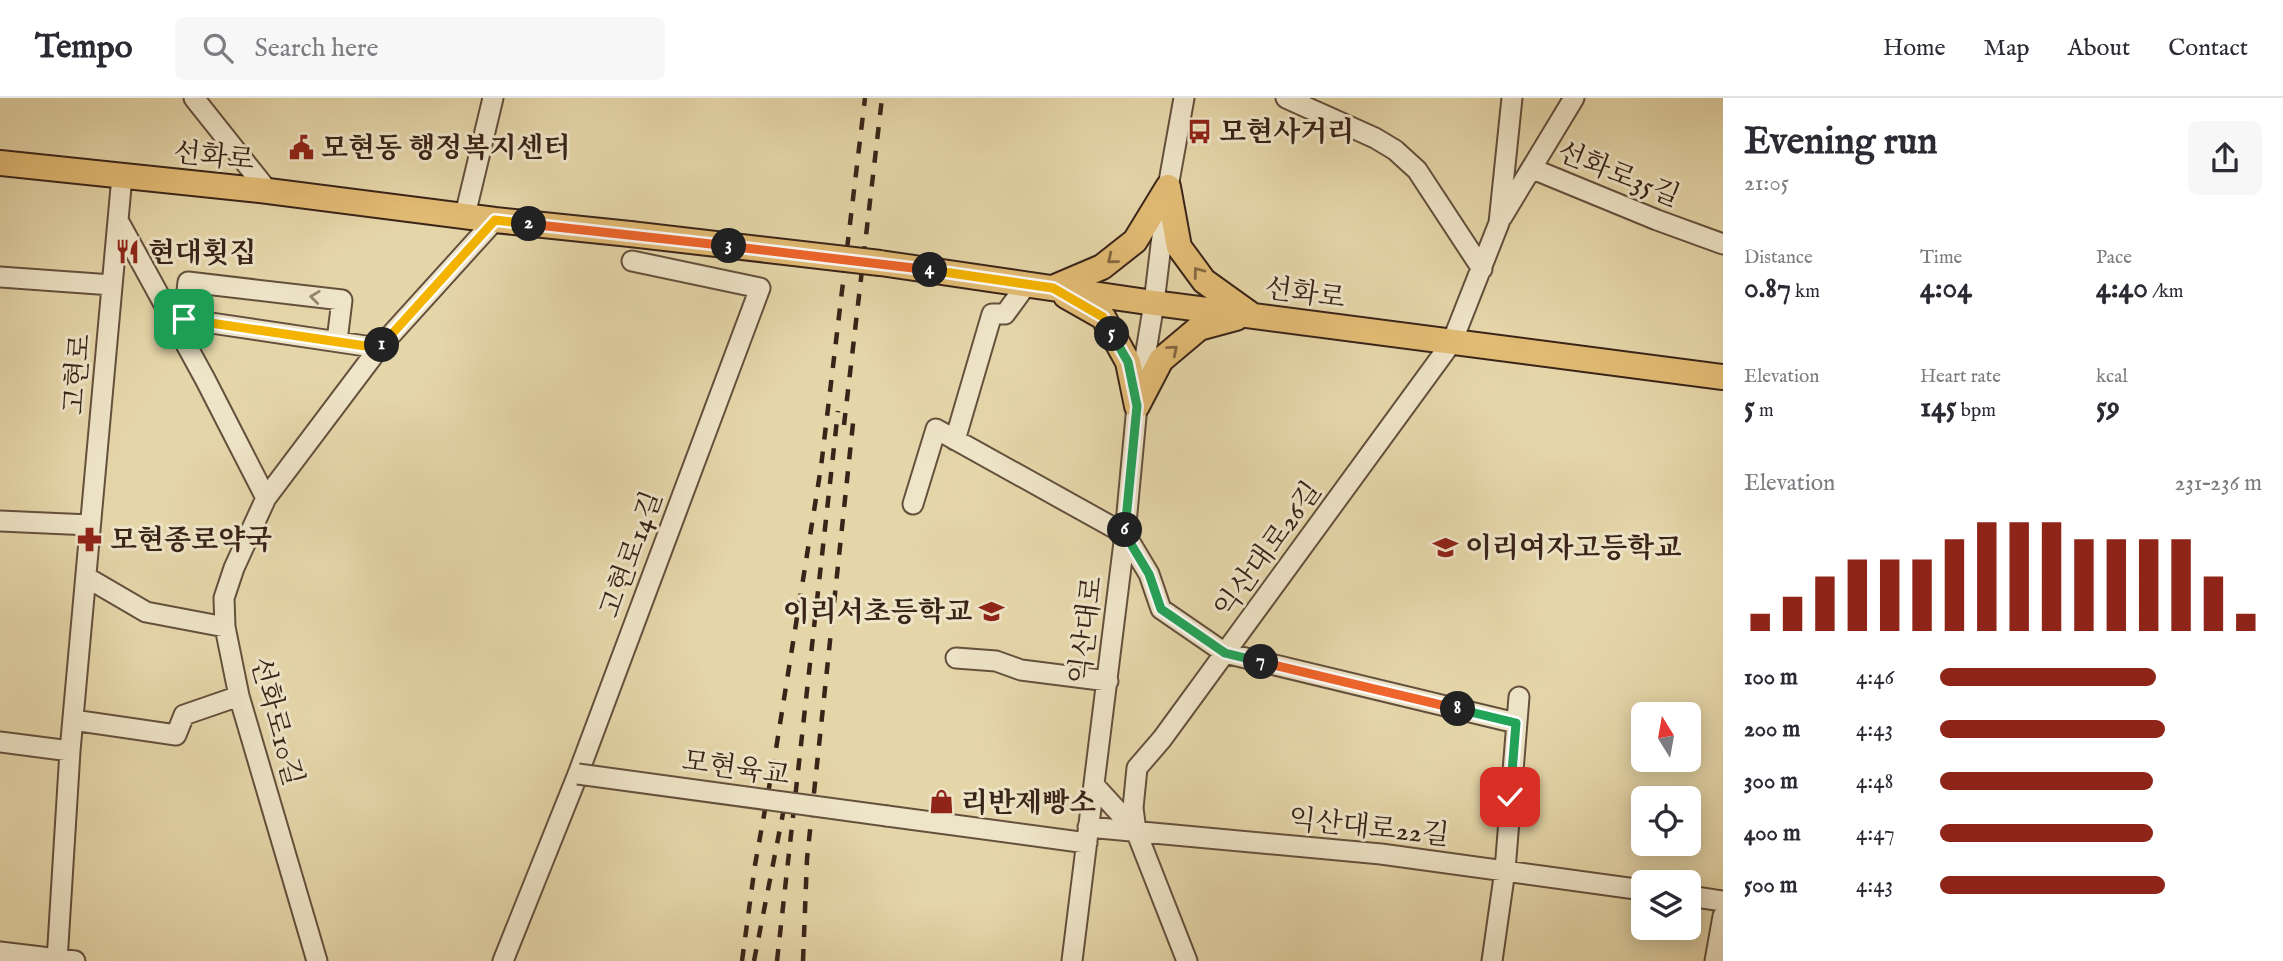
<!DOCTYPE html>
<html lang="en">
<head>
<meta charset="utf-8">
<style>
  body { margin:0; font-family:"IM FELL English","Noto Serif KR",serif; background:#f7f7f7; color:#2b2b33; height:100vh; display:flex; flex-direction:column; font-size:26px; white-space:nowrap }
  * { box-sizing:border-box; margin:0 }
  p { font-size:23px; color:#7c7c81 }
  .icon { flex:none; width:38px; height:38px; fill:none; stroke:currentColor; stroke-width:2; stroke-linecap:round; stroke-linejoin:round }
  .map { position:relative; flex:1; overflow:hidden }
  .panel { display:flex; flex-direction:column; background:#fff; width:560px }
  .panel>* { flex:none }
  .needle { width:46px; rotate:349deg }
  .tools { position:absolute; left:1631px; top:604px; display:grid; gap:14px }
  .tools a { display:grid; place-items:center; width:70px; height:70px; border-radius:10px; background:#fff; box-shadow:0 4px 18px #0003; font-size:35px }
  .pin { position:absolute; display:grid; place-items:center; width:60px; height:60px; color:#fff; margin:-30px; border-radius:14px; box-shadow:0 4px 10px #0006 }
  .km { position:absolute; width:35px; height:35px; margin:-18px; border-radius:50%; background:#222; color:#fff; font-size:19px; line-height:35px; text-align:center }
  .round { display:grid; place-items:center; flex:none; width:74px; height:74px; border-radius:10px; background:#f7f7f7 }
  .overview { display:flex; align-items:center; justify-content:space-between; height:119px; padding:0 21px }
  h1 { font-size:38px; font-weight:800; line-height:52px }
  .figures { display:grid; grid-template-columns:repeat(3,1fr); gap:10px; height:119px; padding:7px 21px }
  .figures div { display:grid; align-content:center }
  .figures b { font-size:30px; font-weight:800 }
  .figures small { font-size:19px; font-weight:400 }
  .figures p { font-size:19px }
  .chart { height:196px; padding:14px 21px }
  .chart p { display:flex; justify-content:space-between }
  .chart svg { width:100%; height:126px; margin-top:7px; stroke:#8f2418; stroke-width:6 }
  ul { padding:0 21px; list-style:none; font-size:23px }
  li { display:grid; grid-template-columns:112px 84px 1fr; align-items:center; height:52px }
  li i { height:18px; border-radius:9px; background:#8f2418 }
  header { display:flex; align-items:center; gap:42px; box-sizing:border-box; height:98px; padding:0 35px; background:#fff; border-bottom:2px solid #e1e1e2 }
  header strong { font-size:33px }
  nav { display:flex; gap:38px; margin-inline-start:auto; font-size:24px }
  .search { width:490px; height:63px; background:#f7f7f7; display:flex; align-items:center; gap:18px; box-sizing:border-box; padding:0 24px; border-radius:10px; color:#7c7c81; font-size:26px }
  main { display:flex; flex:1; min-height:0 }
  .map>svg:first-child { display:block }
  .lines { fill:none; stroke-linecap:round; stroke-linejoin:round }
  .minor-casing { stroke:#64503d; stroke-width:23 }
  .major-casing { stroke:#392419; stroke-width:28 }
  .minor { stroke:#eee4c7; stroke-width:19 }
  .major { stroke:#e2bb74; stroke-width:24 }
  .rail { stroke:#392419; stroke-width:4.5; stroke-dasharray:12 12; stroke-linecap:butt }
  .minor-bridge-casing { stroke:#64503d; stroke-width:23; stroke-linecap:butt }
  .major-bridge-casing { stroke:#392419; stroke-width:28; stroke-linecap:butt }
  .minor-bridge { stroke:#eee4c7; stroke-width:19 }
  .major-bridge { stroke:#e2bb74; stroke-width:24 }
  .oneway { stroke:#856842 }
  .oneway2 { stroke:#948470 }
  .split-1-casing { stroke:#fff; stroke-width:14 }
  .split-2-casing { stroke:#fff; stroke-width:14 }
  .split-3-casing { stroke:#fff; stroke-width:14 }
  .split-4-casing { stroke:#fff; stroke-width:14 }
  .split-5-casing { stroke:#fff; stroke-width:14 }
  .split-6-casing { stroke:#fff; stroke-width:14 }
  .split-7-casing { stroke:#fff; stroke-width:14 }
  .split-8-casing { stroke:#fff; stroke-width:14 }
  .split-9-casing { stroke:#fff; stroke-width:14 }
  .split-1 { stroke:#f5b400; stroke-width:9 }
  .split-2 { stroke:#f5b400; stroke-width:9 }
  .split-3 { stroke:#f0652b; stroke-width:9 }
  .split-4 { stroke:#f0652b; stroke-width:9 }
  .split-5 { stroke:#f5b400; stroke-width:9 }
  .split-6 { stroke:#22a559; stroke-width:9 }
  .split-7 { stroke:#22a559; stroke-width:9 }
  .split-8 { stroke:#f0652b; stroke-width:9 }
  .split-9 { stroke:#22a559; stroke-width:9 }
  .labels { text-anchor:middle; stroke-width:6; stroke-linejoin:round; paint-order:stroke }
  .poi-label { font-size:28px; font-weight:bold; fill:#392419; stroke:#eee4c7; text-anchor:start }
  .street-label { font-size:28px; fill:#392419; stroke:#eee4c7 }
</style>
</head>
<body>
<header>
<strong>Tempo</strong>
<div class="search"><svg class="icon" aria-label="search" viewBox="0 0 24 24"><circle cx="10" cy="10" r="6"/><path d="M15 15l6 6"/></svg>Search here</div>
<nav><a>Home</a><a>Map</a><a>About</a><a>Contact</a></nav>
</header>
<main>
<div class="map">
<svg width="1723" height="863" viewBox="0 0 1723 863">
  <rect width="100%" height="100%" fill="#e5d6a9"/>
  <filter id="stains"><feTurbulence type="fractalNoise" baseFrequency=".00286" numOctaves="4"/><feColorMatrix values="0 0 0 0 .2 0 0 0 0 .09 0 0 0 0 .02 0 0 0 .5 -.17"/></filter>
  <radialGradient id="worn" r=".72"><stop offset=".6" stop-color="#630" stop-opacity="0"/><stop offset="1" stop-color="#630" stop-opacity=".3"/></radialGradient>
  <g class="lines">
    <defs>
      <path id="minor" d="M194,0l74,93
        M1286,0l89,40 20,12 22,20 65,99
        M1533,71l124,51 66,24
        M465,117l28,-117
        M1502,119l72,-119
        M119,124l86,157 61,119
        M0,179l112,8
        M337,243l5,-41 -154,-18 -4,37 195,29
        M955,342l37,-126h13l22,-30
        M913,406l23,-75 189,105 24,40 12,35 64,44 291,70
        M0,423l90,4
        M86,479l60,35 79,15
        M956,560l40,3 25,9 87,11
        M73,622l103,15 8,-20 55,-19
        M0,644l70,9
        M1094,687l42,46
        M887,718l200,27
        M1088,729l293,27 262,36
        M1689,798l34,5
        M0,854l75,9
        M57,863l13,-210 52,-575
        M317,863l-78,-265 -14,-69 -1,-29 10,-30 32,-70 113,-150 116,-128
        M503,863l75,-187 182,-486 -128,-27
        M1072,863l53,-427 12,-128 17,-103 14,-116 16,-89
        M1187,863l-51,-130 -3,-23 4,-40 25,-29 290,-397 47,-119 13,-125
        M1492,863l13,-91 14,-173
        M1715,863l8,-45"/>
      <path id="major" d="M0,65l268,28 227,29 135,14
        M1168,89l11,60 25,34 46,33
        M880,165l274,40 569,74
        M1055,189l47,-20 33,-26 33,-54
        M1066,198l37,21 25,45 9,44
        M1137,308l24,-46 38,-32 37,-10"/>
    </defs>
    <!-- minor casing -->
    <use href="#minor" class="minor-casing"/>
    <!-- major casing -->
    <use href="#major" class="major-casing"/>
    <!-- minor -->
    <use href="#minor" class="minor"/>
    <!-- major -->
    <use href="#major" class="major"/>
    <!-- rail -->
    <path class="rail" d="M844,327l38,-327
      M742,863l13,-96 21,-116 45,-282 44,-369
      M754,863l33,-168
      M777,863l61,-550
      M803,863l4,-102 47,-445"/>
    <defs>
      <path id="minor-bridge" d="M578,676l309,42"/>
      <path id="major-bridge" d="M630,136l250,29"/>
    </defs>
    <!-- minor-bridge casing -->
    <use href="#minor-bridge" class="minor-bridge-casing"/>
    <!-- major-bridge casing -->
    <use href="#major-bridge" class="major-bridge-casing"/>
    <!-- minor-bridge -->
    <use href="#minor-bridge" class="minor-bridge"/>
    <!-- major-bridge -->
    <use href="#major-bridge" class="major-bridge"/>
  </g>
  <!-- one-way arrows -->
  <defs><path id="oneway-chevron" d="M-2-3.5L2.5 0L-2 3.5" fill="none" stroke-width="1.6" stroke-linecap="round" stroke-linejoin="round" transform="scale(1.75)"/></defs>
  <g class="oneway">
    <use href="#oneway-chevron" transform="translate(1112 161) rotate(141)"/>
    <use href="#oneway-chevron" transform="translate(1198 174) rotate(-127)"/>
    <use href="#oneway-chevron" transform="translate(1173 252) rotate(-40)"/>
  </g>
  <use class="oneway2" href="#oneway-chevron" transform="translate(315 199) rotate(-173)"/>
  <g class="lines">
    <defs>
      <path id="split-1" d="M184,221l195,29 3,-3"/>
      <path id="split-2" d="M382,247l113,-125 34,4"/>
      <path id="split-3" d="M529,126l200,22"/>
      <path id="split-4" d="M729,148l201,24"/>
      <path id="split-5" d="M930,172l123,18 50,29 9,17"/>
      <path id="split-6" d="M1112,236l16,28 9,44 -12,124"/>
      <path id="split-7" d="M1125,432v4l24,40 12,35 64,44 36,9"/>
      <path id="split-8" d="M1261,564l197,47"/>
      <path id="split-9" d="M1458,611l58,14 -6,74"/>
    </defs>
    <!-- split-1 casing -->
    <use href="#split-1" class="split-1-casing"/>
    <!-- split-2 casing -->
    <use href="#split-2" class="split-2-casing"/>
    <!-- split-3 casing -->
    <use href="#split-3" class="split-3-casing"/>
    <!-- split-4 casing -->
    <use href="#split-4" class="split-4-casing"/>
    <!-- split-5 casing -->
    <use href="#split-5" class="split-5-casing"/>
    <!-- split-6 casing -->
    <use href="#split-6" class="split-6-casing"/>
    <!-- split-7 casing -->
    <use href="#split-7" class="split-7-casing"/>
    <!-- split-8 casing -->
    <use href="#split-8" class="split-8-casing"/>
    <!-- split-9 casing -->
    <use href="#split-9" class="split-9-casing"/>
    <!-- split-1 -->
    <use href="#split-1" class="split-1"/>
    <!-- split-2 -->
    <use href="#split-2" class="split-2"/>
    <!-- split-3 -->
    <use href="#split-3" class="split-3"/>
    <!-- split-4 -->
    <use href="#split-4" class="split-4"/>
    <!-- split-5 -->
    <use href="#split-5" class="split-5"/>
    <!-- split-6 -->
    <use href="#split-6" class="split-6"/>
    <!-- split-7 -->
    <use href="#split-7" class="split-7"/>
    <!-- split-8 -->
    <use href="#split-8" class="split-8"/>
    <!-- split-9 -->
    <use href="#split-9" class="split-9"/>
  </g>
  <!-- icons -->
  <defs>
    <symbol id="bus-bare" viewBox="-9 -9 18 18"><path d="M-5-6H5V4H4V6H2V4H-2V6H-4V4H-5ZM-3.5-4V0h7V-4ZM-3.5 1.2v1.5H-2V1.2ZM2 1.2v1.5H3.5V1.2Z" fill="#8f2418" stroke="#eee4c7" stroke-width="2.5" paint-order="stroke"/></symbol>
    <symbol id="civic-bare" viewBox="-9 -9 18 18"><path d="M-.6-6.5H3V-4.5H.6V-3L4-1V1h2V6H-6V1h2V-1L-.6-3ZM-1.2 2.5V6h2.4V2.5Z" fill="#8f2418" stroke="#eee4c7" stroke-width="2.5" paint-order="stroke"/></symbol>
    <symbol id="restaurant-bare" viewBox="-9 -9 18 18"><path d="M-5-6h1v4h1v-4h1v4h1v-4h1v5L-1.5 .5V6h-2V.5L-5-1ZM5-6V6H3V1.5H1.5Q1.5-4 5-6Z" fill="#8f2418" stroke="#eee4c7" stroke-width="2.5" paint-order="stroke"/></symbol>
    <symbol id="pharmacy-bare" viewBox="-9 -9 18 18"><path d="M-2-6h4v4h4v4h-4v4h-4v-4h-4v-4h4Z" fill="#8f2418" stroke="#eee4c7" stroke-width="2.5" paint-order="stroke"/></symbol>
    <symbol id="school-bare" viewBox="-9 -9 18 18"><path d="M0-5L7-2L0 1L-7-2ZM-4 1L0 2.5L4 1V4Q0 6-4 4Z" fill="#8f2418" stroke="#eee4c7" stroke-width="2.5" paint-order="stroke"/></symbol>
    <symbol id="shop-bare" viewBox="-9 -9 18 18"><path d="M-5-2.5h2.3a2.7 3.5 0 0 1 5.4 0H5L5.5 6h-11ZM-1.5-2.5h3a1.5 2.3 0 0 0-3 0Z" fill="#8f2418" stroke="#eee4c7" stroke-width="2.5" paint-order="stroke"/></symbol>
  </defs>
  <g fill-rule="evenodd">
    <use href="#bus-bare" x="1182" y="16" width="35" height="35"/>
    <use href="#civic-bare" x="284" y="32" width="35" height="35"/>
    <use href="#restaurant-bare" x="110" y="136" width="35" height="35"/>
    <use href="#pharmacy-bare" x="72" y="424" width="35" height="35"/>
    <use href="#school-bare" x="1428" y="432" width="35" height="35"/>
    <use href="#school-bare" x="974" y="496" width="35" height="35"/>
    <use href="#shop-bare" x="924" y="686" width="35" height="35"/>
  </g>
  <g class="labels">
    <!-- poi labels -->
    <g class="poi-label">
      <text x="1219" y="43">모현사거리</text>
      <text x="321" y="59">모현동 행정복지센터</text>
      <text x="148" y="164">현대횟집</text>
      <text x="110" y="451">모현종로약국</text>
      <text x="1465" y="459">이리여자고등학교</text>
      <text x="972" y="523" text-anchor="end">이리서초등학교</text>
      <text x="961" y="714">리반제빵소</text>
    </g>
    <!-- street labels -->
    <g class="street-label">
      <text transform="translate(214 57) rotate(6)" y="10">선화로</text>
      <text transform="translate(1619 75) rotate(22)" y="10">선화로35길</text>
      <text transform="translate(1305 194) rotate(8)" y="10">선화로</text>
      <text transform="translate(76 276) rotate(-85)" y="10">고현로</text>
      <text transform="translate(1267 451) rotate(-54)" y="10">익산대로26길</text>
      <text transform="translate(630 456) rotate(-70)" y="10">고현로14길</text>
      <text transform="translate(1085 532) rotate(-83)" y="10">익산대로</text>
      <text transform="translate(278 623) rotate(75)" y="10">선화로10길</text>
      <text transform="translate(736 669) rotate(8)" y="10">모현육교</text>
      <text transform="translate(1369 728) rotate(6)" y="10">익산대로22길</text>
    </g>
  </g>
  <rect width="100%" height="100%" filter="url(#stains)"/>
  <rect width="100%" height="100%" fill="url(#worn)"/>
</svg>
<div class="tools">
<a><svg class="needle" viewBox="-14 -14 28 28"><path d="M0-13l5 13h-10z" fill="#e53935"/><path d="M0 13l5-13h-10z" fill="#7c7c81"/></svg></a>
<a><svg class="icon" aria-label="locate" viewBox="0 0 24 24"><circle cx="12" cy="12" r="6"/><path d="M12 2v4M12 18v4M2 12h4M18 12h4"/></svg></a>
<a><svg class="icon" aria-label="layers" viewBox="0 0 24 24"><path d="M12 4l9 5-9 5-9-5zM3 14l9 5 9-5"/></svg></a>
</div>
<div class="pin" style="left:184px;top:221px;background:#1e9e55"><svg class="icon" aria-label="arrive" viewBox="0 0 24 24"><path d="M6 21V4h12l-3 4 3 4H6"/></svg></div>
<div class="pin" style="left:1510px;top:699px;background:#d93025"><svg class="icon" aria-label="check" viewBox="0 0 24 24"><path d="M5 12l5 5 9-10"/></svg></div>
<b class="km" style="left:382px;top:247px">1</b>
<b class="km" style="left:529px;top:126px">2</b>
<b class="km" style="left:729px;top:148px">3</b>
<b class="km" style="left:930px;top:172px">4</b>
<b class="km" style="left:1112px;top:236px">5</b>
<b class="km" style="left:1125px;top:432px">6</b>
<b class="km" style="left:1261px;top:564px">7</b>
<b class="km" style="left:1458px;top:611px">8</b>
</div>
<section class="panel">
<div class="overview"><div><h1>Evening run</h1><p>21:05</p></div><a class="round"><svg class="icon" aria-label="share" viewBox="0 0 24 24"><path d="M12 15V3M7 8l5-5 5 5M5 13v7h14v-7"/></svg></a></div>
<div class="figures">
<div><p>Distance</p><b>0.87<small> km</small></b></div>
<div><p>Time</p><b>4:04</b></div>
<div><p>Pace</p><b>4:40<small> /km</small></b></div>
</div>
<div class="figures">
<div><p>Elevation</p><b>5<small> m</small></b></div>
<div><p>Heart rate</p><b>145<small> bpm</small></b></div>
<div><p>kcal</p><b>59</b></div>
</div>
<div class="chart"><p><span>Elevation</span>231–236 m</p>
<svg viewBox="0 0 160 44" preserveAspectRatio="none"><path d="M5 44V38M15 44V32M25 44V25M35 44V19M45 44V19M55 44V19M65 44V12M75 44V6M85 44V6M95 44V6M105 44V12M115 44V12M125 44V12M135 44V12M145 44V25M155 44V38"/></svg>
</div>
<ul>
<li><b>100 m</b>4:46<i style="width:67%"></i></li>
<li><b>200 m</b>4:43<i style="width:70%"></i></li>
<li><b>300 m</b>4:48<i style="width:66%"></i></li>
<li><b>400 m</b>4:47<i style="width:66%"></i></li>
<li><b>500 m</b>4:43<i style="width:70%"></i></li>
</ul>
</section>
</main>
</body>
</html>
